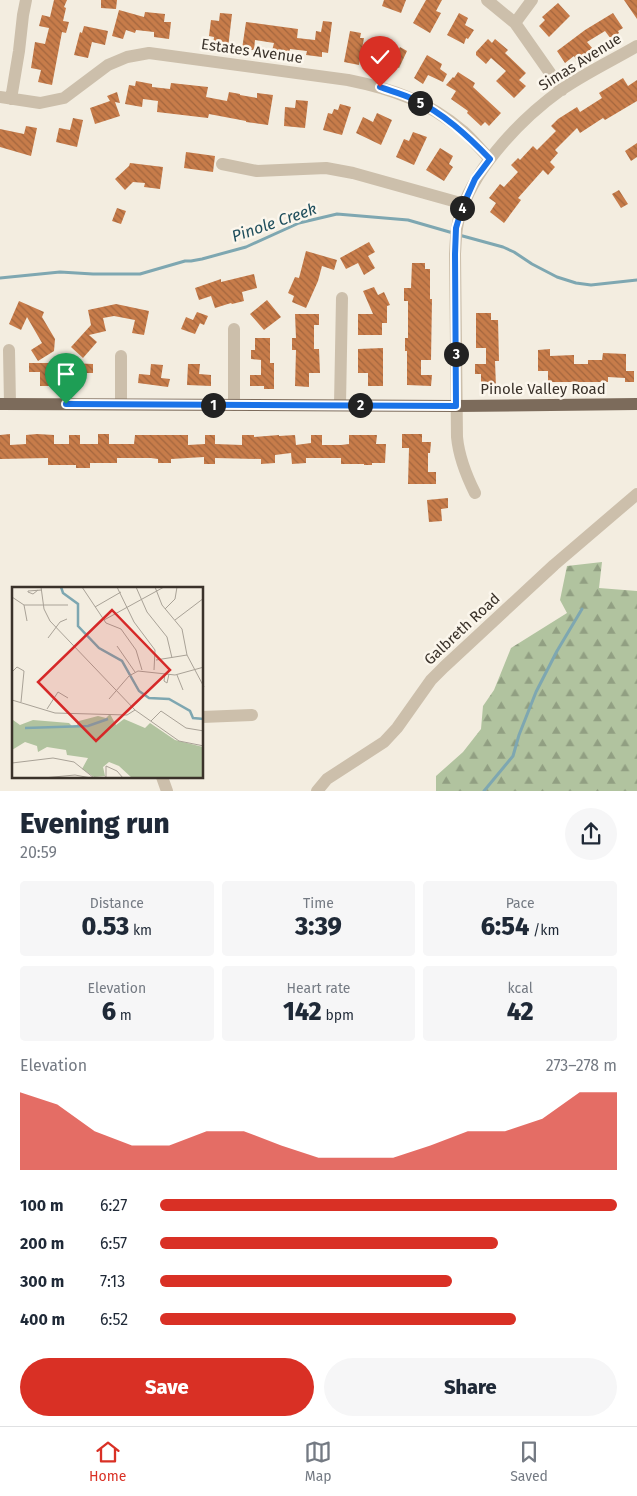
<!DOCTYPE html>
<html lang="en">
<head>
<meta charset="utf-8">
<style>
  body { margin:0; font-family:"Fira Sans",sans-serif; background:#f6f6f7; color:#1f2937; height:100vh; display:flex; flex-direction:column; font-size:19px; white-space:nowrap }
  * { box-sizing:border-box; margin:0 }
  p { font-size:16px; color:#747a83 }
  .icon { flex:none; width:28px; height:28px; fill:none; stroke:currentColor; stroke-width:2; stroke-linecap:round; stroke-linejoin:round }
  .map { position:relative; height:791px; overflow:hidden }
  .details { display:flex; flex-direction:column; background:#fff; flex:1 }
  .details>* { flex:none }
  .pin { position:absolute; display:grid; place-items:center; width:42px; height:42px; color:#fff; margin:-51px -21px; border-radius:50% 50% 50% 0; rotate:-45deg; box-shadow:0 0 5px #0007 }
  .pin .icon { rotate:45deg }
  .km { position:absolute; width:25px; height:25px; margin:-12px; border-radius:50%; background:#222; color:#fff; font-size:14px; line-height:25px; text-align:center }
  .round { display:grid; place-items:center; flex:none; width:52px; height:52px; border-radius:26px; background:#f6f6f7 }
  .overview { display:flex; align-items:center; justify-content:space-between; height:85px; padding:0 20px }
  h1 { font-size:28px; font-weight:800; line-height:38px }
  .stats { display:grid; grid-template-columns:repeat(3,1fr); gap:8px; height:85px; padding:5px 20px }
  .stats div { display:grid; align-content:center; border-radius:5px; background:#f6f6f7; text-align:center }
  .stats b { font-size:25px; font-weight:800 }
  .stats small { font-size:14px; font-weight:400 }
  .stats p { font-size:14px }
  .chart { height:140px; padding:10px 20px }
  .chart p { display:flex; justify-content:space-between }
  .chart svg { width:100%; height:90px; margin-top:5px; fill:#d93025; opacity:.7 }
  .primary-button { display:flex; gap:10px; margin-top:auto; padding:10px 20px }
  .primary-button a { flex:1; height:58px; border-radius:30px; background:#d93025; color:#fff; font-size:20px; font-weight:800; line-height:58px; text-align:center }
  .primary-button a+a { background:#f6f6f7; color:#1f2937 }
  ul { padding:0 20px; list-style:none; font-size:16px }
  li { display:grid; grid-template-columns:80px 60px 1fr; align-items:center; height:38px }
  li i { height:12px; border-radius:6px; background:#d93025 }
  .dock { display:flex; justify-content:space-around; align-items:center; height:70px; border-top:1px solid #e0e1e3; background:#fff; font-size:14px; color:#747a83 }
  .dock a { display:grid; justify-items:center; gap:2px }
  .dock .active { color:#d93025 }
  .map>svg:first-child { display:block }
  .forest { fill:url(#forest-firs) }
  .lines { fill:none; stroke-linecap:round; stroke-linejoin:round }
  .stream { stroke:#7ea7b1; stroke-width:3 }
  .building { fill:url(#building-back-hatch) }
  .minor { stroke:#ccbfab; stroke-width:12 }
  .major { stroke:#7c6b5b; stroke-width:12 }
  .route-casing { stroke:#fff; stroke-width:10 }
  .route { stroke:#1a73e8; stroke-width:6 }
  .labels { text-anchor:middle; stroke-width:5; stroke-linejoin:round; paint-order:stroke }
  .street-label { font-size:15px; fill:#3a322a; stroke:#fbf6ec }
  .water-label { font-size:16px; font-style:italic; fill:#1f4e5c; stroke:#fbf6ec }
  .inset-river { fill:none; stroke:#7ea7b1; stroke-width:2.5 }
  .inset-road { fill:none; stroke:#a9a297; stroke-width:1 }
  .view { fill:#d62828; fill-opacity:0.15; stroke:#d62828; stroke-width:2.5 }
  .inset-edge { fill:none; stroke:#3a322a; stroke-width:2.5 }
</style>
</head>
<body>
<div class="map">
<svg width="637" height="791" viewBox="0 0 637 791">
  <defs>
    <pattern id="forest-firs" width="22" height="20" patternUnits="userSpaceOnUse" patternTransform="scale(1.25)"><rect width="22" height="20" fill="#b1c39f"/><path d="M5 1l3.5 6h-7zM16 11l3.5 6h-7z" fill="#919f82"/></pattern>
    <pattern id="building-back-hatch" width="6" height="6" patternUnits="userSpaceOnUse" patternTransform="scale(1.25)"><rect width="6" height="6" fill="#c77c4a"/><path d="M-1 5l2 2M0 0l6 6M5-1l2 2" fill="none" stroke="#a3663e"/></pattern>
  </defs>
  <rect width="100%" height="100%" fill="#f3ede0"/>
  <!-- forest -->
  <path class="forest" d="M602,562l-3,26 38,3v200h-201v-15l27,-24 18,-23 2,-23 11,-16 17,-42 56,-35 -7,-13 7,-34z"/>
  <g class="lines">
    <!-- stream -->
    <path class="stream" d="M459,235l44,12 11,5 18,12 25,13 19,6 15,2 46,-5
      M0,278l60,-6 33,2h47l45,-13h6l11,-2 44,-12 53,-24 38,-9 71,6 45,13
      M484,791l29,-35 6,-21 17,-43 21,-41 25,-42"/>
  </g>
  <!-- building -->
  <path class="building" d="M54,0h13l-3,7 2,1 -3,13 6,1 -3,11 -4,-1 -10,53 -14,-3 3,-12 -10,-2 4,-26 10,2 4,-16 -10,-2 3,-11 8,2z
    M101,0h16l-1,9 -15,-1z
    M384,0h22l-5,13 -19,-7z
    M426,0h16l-6,11 5,2 -11,20 -17,-10z
    M624,0h13v19z
    M558,3l12,13 -21,21 -10,-11 6,-6 -3,-3z
    M119,10l25,7 1,-5 20,2 -1,8h7l-2,17 -15,-2v-5l-18,-2 -1,3 -9,-3 -3,9 -11,-3z
    M220,13l12,1 -4,34 -15,-2 1,-9 -5,-1 2,-16 8,1z
    M459,13l9,5 -3,7 9,5 -6,9 -2,-1 -2,6 -17,-9z
    M613,13l10,15 -5,3 1,2 -8,6 -6,-8 -18,11 6,7 -16,12 -3,-5 -9,7 -8,-12 28,-21z
    M323,21l9,1 -4,31 -6,-1v5l-16,-2 1,-4 -17,-2 -1,5 -17,-3 2,-8 -19,-3 -1,10 -12,-1 4,-27 52,7 -1,9 18,2 1,-9 5,1z
    M84,26l24,5 -3,14 -13,-3 -4,16 -14,-3 6,-23 2,1z
    M350,31l11,2 -1,5h4l-5,27 -15,-3z
    M488,39l4,4 3,-4 13,11 -3,3 21,20 -7,7 7,6 -12,12 -18,-17 10,-10 -15,-13 -5,6 -10,-9v-3z
    M400,47l7,4 -8,17 -8,-4z
    M367,48l18,8 -3,8 -18,-8z
    M427,55l15,9 -2,5 7,5 -4,8 -15,-7 -5,9 -9,-6z
    M458,72l17,11 -2,4 28,26 -12,13 -4,-4 -4,4 -14,-13 1,-2 -17,-12 5,-8 -10,-6 7,-8 1,1z
    M623,78l5,8 9,-6v21l-32,19 -2,-2 -23,15 -3,-5 -22,22 3,3 -8,9 5,5 -7,8 -5,-5 -25,28 3,2 -17,23 -14,-11 6,-9 -7,-5 11,-14 4,3 14,-15 -7,-7 7,-7 2,2 13,-14 4,4 19,-19 -5,-5 7,-7 19,-12 3,5 22,-14 -3,-5z
    M136,81l16,3v3l18,2 1,-6 37,4 -2,10 21,4 2,-9 11,2v1l17,3v-5l16,2 -5,30 -22,-3v-1l-37,-7 -1,4 -51,-6 1,-11 -15,-2 -1,8 -17,-3 4,-19 6,1z
    M117,92l3,11 -5,-1 5,14 -25,8 -5,-16 20,-7 -3,-5z
    M296,100l12,1 -3,27 -21,-2 1,-19 10,1z
    M340,104l11,3 -9,28 -19,-5 5,-17 4,1 2,-5 4,1z
    M377,113l15,7 -11,25 -25,-12 7,-16 10,5z
    M73,118l10,2 -6,27 -21,-5 3,-14 11,2z
    M26,126l11,2 -6,28 -31,-9v-18l24,5z
    M413,132l14,5 -13,28 -18,-8 8,-18 5,2z
    M637,143v14l-6,4 -6,-10z
    M440,148l13,8 -4,8 4,3 -9,14 -18,-11z
    M186,152l29,4 -2,16 -29,-4z
    M130,163l33,4 -3,22 -16,-2 1,-4 -12,-1 -8,8 -10,-11 14,-13z
    M619,190l9,14 -7,4 -9,-14z
    M117,208l9,3 -5,13 -9,-3z
    M369,242l6,10 -7,4 7,12 -11,7 -6,-12 -12,6 -6,-11z
    M306,251l31,9 -3,10 -12,-4 -4,15 -12,27 -14,-6 2,-6 -6,-3 7,-16 4,1z
    M412,263h13v6h5v30h2l-1,61h-10v15h11l-1,11 -24,-1v-34h-2v-13h3v-37h-4v-13h7z
    M254,274l3,14 -15,4 2,9 -12,3 -1,-1 -16,5 -4,-12 -12,4 -4,-12 26,-9v3z
    M374,287l4,8 6,-3 6,13 -3,1v17h-5v12h-24v-21h15l-10,-23z
    M267,300l14,17 -17,13 -14,-16z
    M19,301l25,11 -2,5 13,22 -1,12 -16,10 -7,-11 11,-7 -15,-26 -6,13 -12,-6z
    M116,304l33,7 -5,24 -12,-2 3,-13 -21,-4 -11,2 3,13 -17,4 8,7 -14,16 -12,-11 20,-22 -3,-15z
    M197,312l11,4 -4,9 -11,-5z
    M476,313h15v7h7l1,41h-4l1,26h-15v-13h-6v-10h11v-16h-10z
    M295,314h24v11h-5v24h5l1,24h-11v14l-14,-1 1,-36h-4v-12h4z
    M186,317l14,6 -5,11 -14,-5z
    M255,338h15v25h4v26h-10v-3h-14v-11h11v-15l-10,-1v-9h4z
    M383,348v38h-15v-13h-10v-24z
    M550,349v7l24,-1v9h14v-4h14l1,-7 23,1v17h8v11h-9v-4l-17,-1v5h-60v-11h-10v-21z
    M29,363h25l-1,23h-13v-14h-11z
    M69,363l24,1v9h-11v13h-14z
    M151,364l12,1 -2,13 9,1 -2,8 -30,-4 1,-9 11,1z
    M188,364h12l-1,10 12,1v11l-24,-1z
    M10,434v11l16,-1v-9l11,-1 17,1v9h15v-9h11v9h18v-10h11v10h25l1,-9h53v10l17,-1v-9h10v9l27,1v-10h12v2l25,-2v1l16,-1 1,10 15,-2v-8h11v10h19l8,-1v-9h28l-1,9h10l-1,19h-13v2h-8v-1h-23v-6h-35v5l-14,1 -1,-11 -16,2v8l-14,1v-5l-46,-1v6h-11v-7l-33,2v4h-13v-4l-7,-1h-34v5h-27v5h-14v-3h-28v-7l-48,1v-24z
    M402,434h20v8h9l-1,11h-2v19h8v12h-28l1,-36h-7z
    M448,498v10l-7,1 1,12 -13,1 -2,-22z"/>
  <g class="lines">
    <!-- minor -->
    <path class="minor" d="M487,0l28,23 47,67
      M515,23l17,-23
      M0,97l40,6 24,-5 44,-33 19,-8 22,-4 199,27c45,9 79,21 115,51 10,9 18,19 27,28
      M11,99l8,-48 4,-36 3,-15
      M222,164l35,7 69,-3 27,5 111,31
      M234,329v76
      M9,350l1,54
      M121,356v48
      M340,404l2,-106
      M475,493c-9,-18 -16,-35 -18,-56l-2,-183c1,-16 1,-31 7,-45 16,-45 60,-91 99,-119 23,-16 52,-30 76,-44
      M202,717l50,-2
      M162,777l5,14
      M317,791l10,-12 57,-37 13,-14 34,-48 13,-13 110,-102 83,-71"/>
    <!-- major -->
    <path class="major" d="M0,404l456,2 181,-2"/>
  </g>
  <g class="lines">
    <defs>
      <path id="route" d="M66,404l390,2 -1,-152 1,-26 6,-20 13,-29 15,-20c-23,-24 -47,-46 -77,-60 -10,-5 -22,-8 -33,-12"/>
    </defs>
    <!-- route casing -->
    <use href="#route" class="route-casing"/>
    <!-- route -->
    <use href="#route" class="route"/>
  </g>
  <g class="labels">
    <!-- street labels -->
    <g class="street-label">
      <text transform="translate(252 51) rotate(8)" y="5">Estates Avenue</text>
      <text transform="translate(580 62) rotate(-32)" y="5">Simas Avenue</text>
      <text x="543" y="394">Pinole Valley Road</text>
      <text transform="translate(462 629) rotate(-43)" y="5">Galbreth Road</text>
    </g>
    <!-- water labels -->
    <g class="water-label">
      <text transform="translate(274 222) rotate(-19)" y="6">Pinole Creek</text>
    </g>
  </g>
  <!-- overview -->
  <g transform="translate(12 587)">
    <rect width="191" height="191" fill="#f3ede0"/>
    <path d="M98,127l6,11 8,-6 21,9 5,-5 25,17 28,7v31h-71l-13,-12 -10,-4 -6,5 2,9 -11,1 -12,-8 6,-11 -21,-3 -1,-5 -19,-3 -9,5 -1,-6 -12,-4 -13,8 1,-30 7,5 13,-5 36,3 3,3 5,-1 2,-4 19,-5 8,2z" fill="#b1c39f"/>
    <path class="inset-river" d="M49,0l2,6 15,11v22l21,22 23,13 17,30 10,7 20,1 21,12 3,7 11,1M13,141l63,-2 20,-7"/>
    <path class="inset-road" d="M29,0l3,22 6,12 85,89 44,31 25,5M70,0l24,36 15,6 15,21 6,20M105,0l17,35 21,28 -1,20M124,0l11,25 20,25 5,21M143,0l7,18 20,24 5,26 17,32M26,3l-5,4 -5,-2v-1l14,-1M0,10l12,8h44M12,18l3,16M83,20l26,-15M153,22l10,-10 2,-12M92,33l60,-33M163,33l29,-22M36,51l12,-16 7,-3M105,59l18,26M144,73l31,-5M0,85l5,-5 7,4 -3,31M153,87l-1,7 3,2 2,-9M165,88l6,15M97,112l20,-23 9,-5 37,4 29,-8M0,113l43,13 72,2 8,-5M35,122l11,-17 10,6M139,134l10,-10 25,17 18,3M0,176l41,-5 21,4 20,16M31,191l32,-3 16,3M90,191l4,-1v-11l11,5 6,7"/>
    <path class="view" d="M100,23l58,60 -74,71 -58,-59z"/>
    <rect width="191" height="191" class="inset-edge"/>
  </g>
</svg>
<div class="pin" style="left:66px;top:404px;background:#1e9e55"><svg class="icon" aria-label="arrive" viewBox="0 0 24 24"><path d="M6 21V4h12l-3 4 3 4H6"/></svg></div>
<div class="pin" style="left:380px;top:87px;background:#d93025"><svg class="icon" aria-label="check" viewBox="0 0 24 24"><path d="M5 12l5 5 9-10"/></svg></div>
<b class="km" style="left:213px;top:405px">1</b>
<b class="km" style="left:360px;top:405px">2</b>
<b class="km" style="left:456px;top:354px">3</b>
<b class="km" style="left:462px;top:208px">4</b>
<b class="km" style="left:420px;top:103px">5</b>
</div>
<section class="details">
<div class="overview"><div><h1>Evening run</h1><p>20:59</p></div><a class="round"><svg class="icon" aria-label="share" viewBox="0 0 24 24"><path d="M12 15V3M7 8l5-5 5 5M5 13v7h14v-7"/></svg></a></div>
<div class="stats">
<div><p>Distance</p><b>0.53<small> km</small></b></div>
<div><p>Time</p><b>3:39</b></div>
<div><p>Pace</p><b>6:54<small> /km</small></b></div>
</div>
<div class="stats">
<div><p>Elevation</p><b>6<small> m</small></b></div>
<div><p>Heart rate</p><b>142<small> bpm</small></b></div>
<div><p>kcal</p><b>42</b></div>
</div>
<div class="chart"><p><span>Elevation</span>273–278 m</p>
<svg viewBox="0 0 160 44" preserveAspectRatio="none"><path d="M0 44V6L10 12L20 25L30 32L40 32L50 25L60 25L70 32L80 38L90 38L100 38L110 32L120 25L130 25L140 19L150 6L160 6V44z"/></svg>
</div>
<ul>
<li><b>100 m</b>6:27<i style="width:100%"></i></li>
<li><b>200 m</b>6:57<i style="width:74%"></i></li>
<li><b>300 m</b>7:13<i style="width:64%"></i></li>
<li><b>400 m</b>6:52<i style="width:78%"></i></li>
</ul>
<div class="primary-button"><a>Save</a><a>Share</a></div>
</section>
<nav class="dock">
<a class="active"><svg class="icon" aria-label="home" viewBox="0 0 24 24"><path d="M3 11l9-7 9 7M6 9v11h12V9"/></svg>Home</a>
<a><svg class="icon" aria-label="map" viewBox="0 0 24 24"><path d="M3 6l6-2 6 2 6-2v14l-6 2-6-2-6 2zM9 4v14M15 6v14"/></svg>Map</a>
<a><svg class="icon" aria-label="saved" viewBox="0 0 24 24"><path d="M7 4h10v16l-5-4-5 4z"/></svg>Saved</a>
</nav>
</body>
</html>
